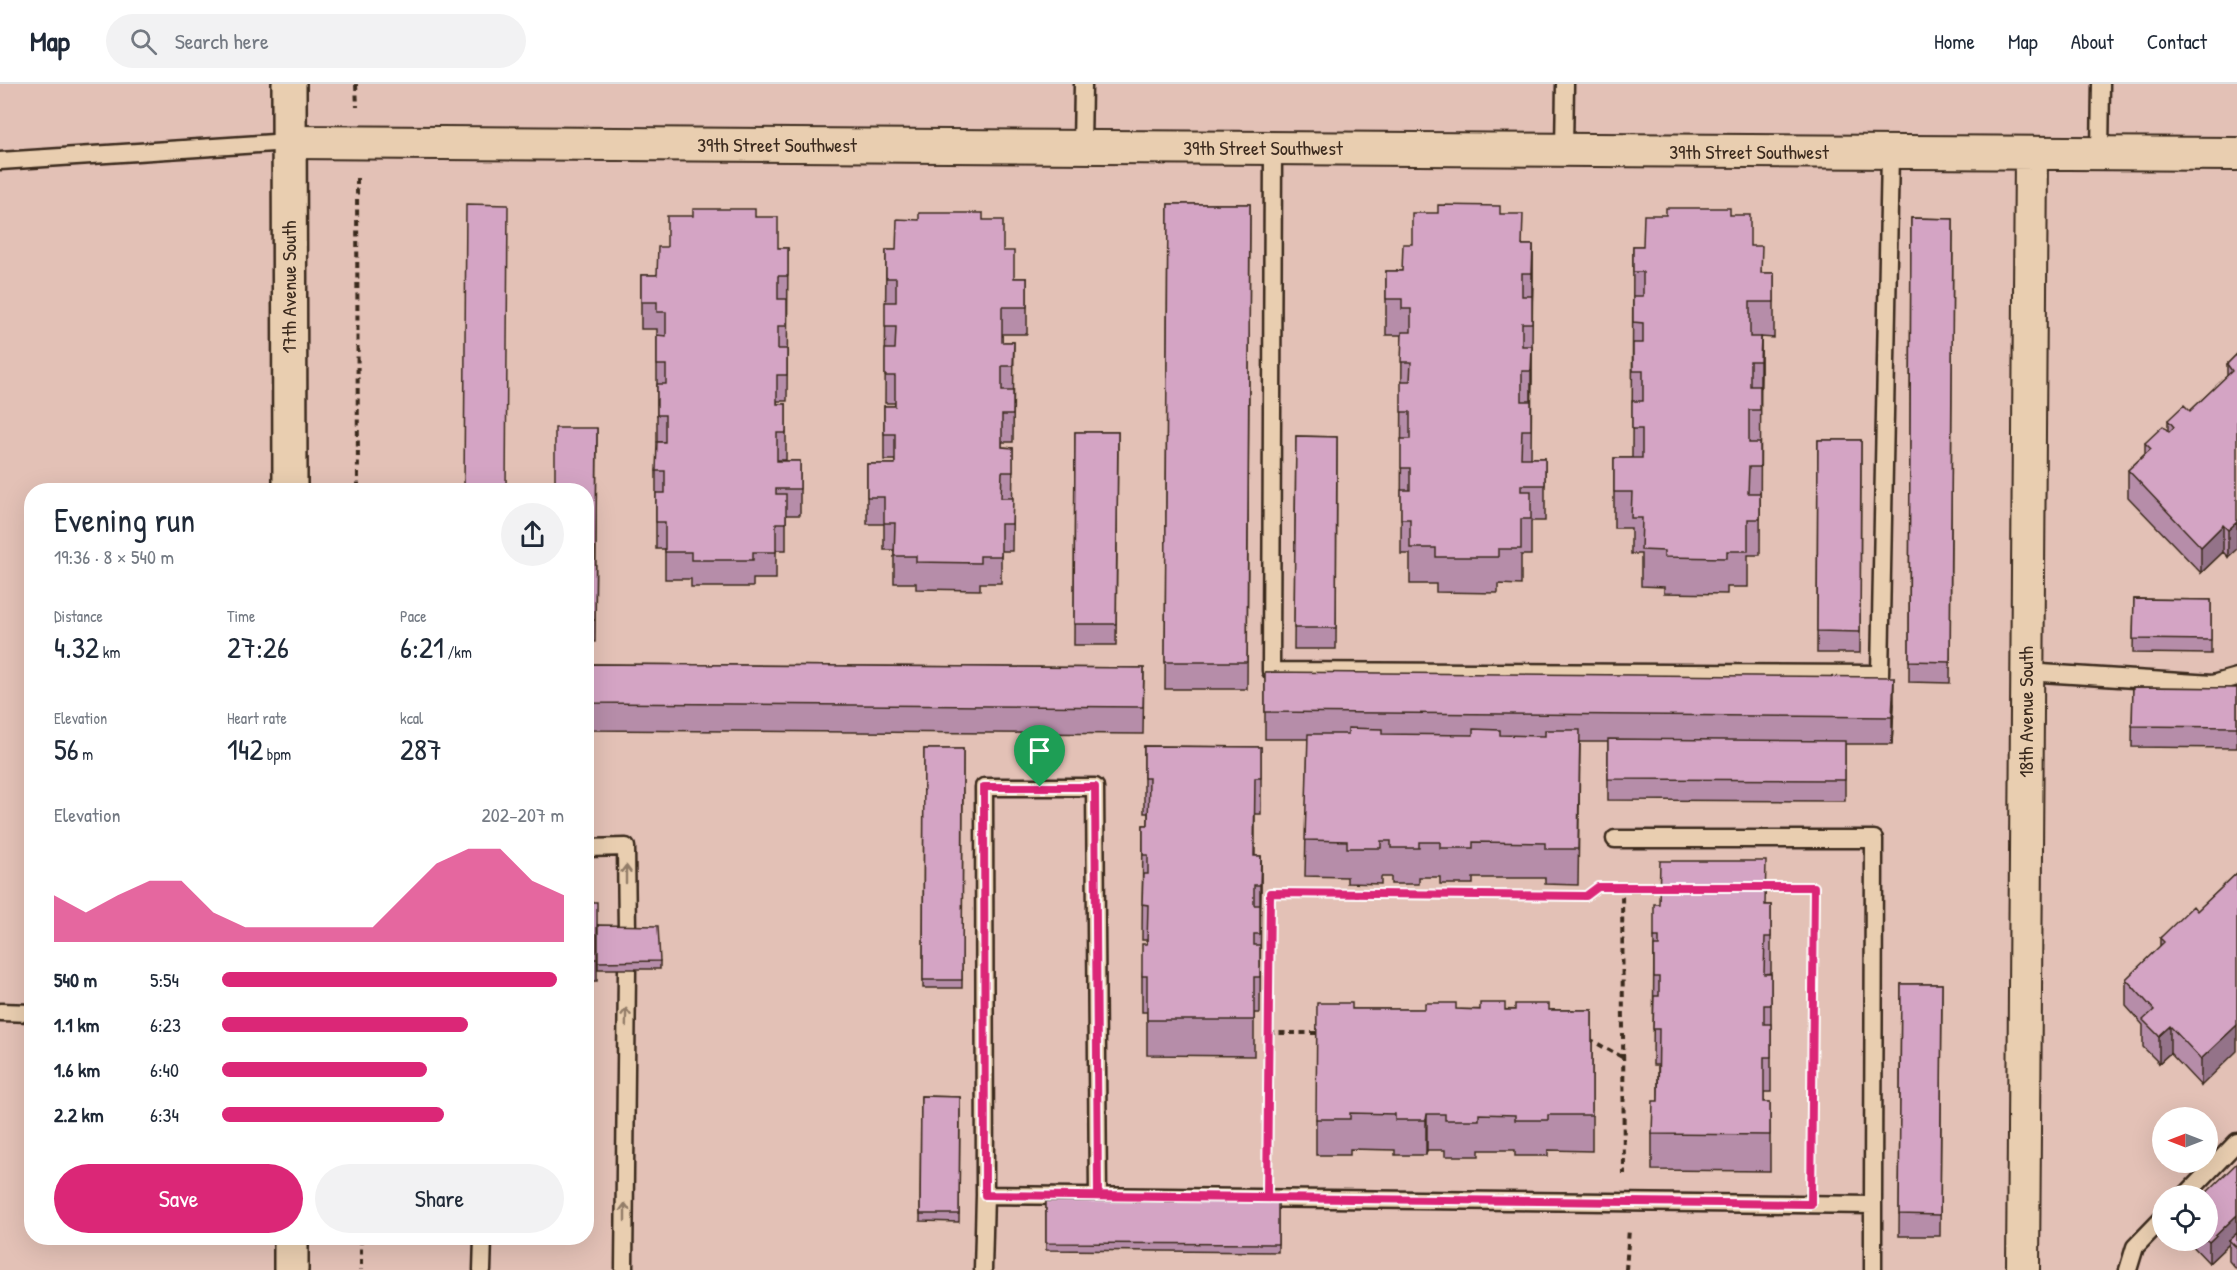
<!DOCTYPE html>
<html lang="en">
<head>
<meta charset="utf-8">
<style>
  body { margin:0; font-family:"Patrick Hand",sans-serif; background:#f2f2f3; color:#1f2937; height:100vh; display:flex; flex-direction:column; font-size:22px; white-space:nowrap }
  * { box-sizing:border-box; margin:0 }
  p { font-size:20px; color:#747a83 }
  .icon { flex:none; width:33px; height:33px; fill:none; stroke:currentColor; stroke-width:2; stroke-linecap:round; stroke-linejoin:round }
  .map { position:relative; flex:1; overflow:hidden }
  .sheet { position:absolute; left:24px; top:399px; width:570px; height:762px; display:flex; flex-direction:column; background:#fff; border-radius:24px; box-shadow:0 6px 24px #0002 }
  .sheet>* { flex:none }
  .needle { width:39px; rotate:270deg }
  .fabs { position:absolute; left:2152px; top:1023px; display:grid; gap:12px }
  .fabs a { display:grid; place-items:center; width:66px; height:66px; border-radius:50%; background:#fff; box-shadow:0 6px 24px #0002; font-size:30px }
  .pin { position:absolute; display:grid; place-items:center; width:51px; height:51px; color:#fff; margin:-62px -26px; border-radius:50% 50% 50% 0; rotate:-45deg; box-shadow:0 0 6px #0007 }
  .pin .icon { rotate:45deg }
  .round { display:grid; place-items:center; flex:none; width:63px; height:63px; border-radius:32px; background:#f2f2f3 }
  .summary { display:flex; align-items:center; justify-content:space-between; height:102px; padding:0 30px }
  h1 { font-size:33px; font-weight:600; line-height:45px }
  .metrics { display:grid; grid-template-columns:repeat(3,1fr); gap:9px; height:102px; padding:6px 30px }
  .metrics div { display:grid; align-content:center }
  .metrics b { font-size:30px; font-weight:600 }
  .metrics small { font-size:16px; font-weight:400 }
  .metrics p { font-size:16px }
  .chart { height:168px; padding:12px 30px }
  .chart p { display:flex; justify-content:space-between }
  .chart svg { width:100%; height:108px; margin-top:6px; fill:#db2777; opacity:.7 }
  .primary-button { display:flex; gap:12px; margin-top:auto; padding:12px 30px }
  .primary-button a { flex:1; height:69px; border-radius:36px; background:#db2777; color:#fff; font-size:24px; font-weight:600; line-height:69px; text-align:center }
  .primary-button a+a { background:#f2f2f3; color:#1f2937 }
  ul { padding:0 30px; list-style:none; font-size:20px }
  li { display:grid; grid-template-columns:96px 72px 1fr; align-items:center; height:45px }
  li i { height:15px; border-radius:8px; background:#db2777 }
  header { display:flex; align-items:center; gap:36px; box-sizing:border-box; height:84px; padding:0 30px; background:#fff; border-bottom:2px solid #e0e1e3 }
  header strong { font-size:28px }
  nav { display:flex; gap:33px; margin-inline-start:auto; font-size:21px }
  .search { width:420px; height:54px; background:#f2f2f3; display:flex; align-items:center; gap:15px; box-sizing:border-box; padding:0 21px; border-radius:33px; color:#747a83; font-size:22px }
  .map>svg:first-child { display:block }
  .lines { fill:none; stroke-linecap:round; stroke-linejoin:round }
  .service-casing { stroke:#3b2a1e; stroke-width:21 }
  .minor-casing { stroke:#3b2a1e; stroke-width:36 }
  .tertiary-casing { stroke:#3b2a1e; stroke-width:38 }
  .path { stroke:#3b2a1e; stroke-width:4; stroke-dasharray:6 4.5; stroke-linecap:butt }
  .service { stroke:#e9ceb0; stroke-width:16 }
  .minor { stroke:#e9ceb0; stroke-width:32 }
  .tertiary { stroke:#e9ceb0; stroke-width:33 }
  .wall { fill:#b68da9; stroke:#3b2a1e; stroke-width:1.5 }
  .shaded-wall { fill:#947389; stroke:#3b2a1e; stroke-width:1.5 }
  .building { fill:#d4a4c4; stroke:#3b2a1e; stroke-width:1.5 }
  .oneway { stroke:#927c67 }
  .route-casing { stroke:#fff; stroke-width:12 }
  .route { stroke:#db2777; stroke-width:8 }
  .labels { text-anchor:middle; stroke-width:4.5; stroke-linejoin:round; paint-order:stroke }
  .street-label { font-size:20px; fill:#3b2a1e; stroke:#e9ceb0 }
</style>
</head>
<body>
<header>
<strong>Map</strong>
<div class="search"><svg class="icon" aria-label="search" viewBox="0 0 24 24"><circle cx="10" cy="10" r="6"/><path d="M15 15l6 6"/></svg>Search here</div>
<nav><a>Home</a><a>Map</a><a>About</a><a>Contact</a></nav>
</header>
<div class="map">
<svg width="2237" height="1186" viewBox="0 0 2237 1186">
  <rect width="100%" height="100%" fill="#e3c1b6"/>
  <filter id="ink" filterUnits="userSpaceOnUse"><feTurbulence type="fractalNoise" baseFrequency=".0167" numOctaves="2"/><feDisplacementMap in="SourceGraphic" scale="12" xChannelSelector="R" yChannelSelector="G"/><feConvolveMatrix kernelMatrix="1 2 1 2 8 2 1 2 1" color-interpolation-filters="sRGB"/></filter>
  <g filter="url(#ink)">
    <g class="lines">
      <defs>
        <path id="service" d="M1082,63l1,-63
          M1273,65l-2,522 609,3 10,-521
          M1564,66l1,-66
          M2100,70l1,-70
          M0,77l289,-19
          M2026,588l186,12 25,-7
          M1615,755h259l-1,366
          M586,764l40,-1 1,86
          M0,928l32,1
          M985,1111l-1,-408h111l3,408
          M2185,1112l52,-54
          M482,1186l1,-32
          M624,1186l3,-301
          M983,1186l2,-75 888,10v65
          M2128,1186l7,-23 28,-29"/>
        <path id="minor" d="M289,58l1948,12
          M2023,1186l8,-1116"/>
        <path id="tertiary" d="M289,0l1,406
          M291,1154v32"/>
      </defs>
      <!-- service casing -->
      <use href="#service" class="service-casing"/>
      <!-- minor casing -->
      <use href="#minor" class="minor-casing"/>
      <!-- tertiary casing -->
      <use href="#tertiary" class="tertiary-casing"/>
      <!-- path -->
      <path class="path" d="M356,0l1,23
        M357,94l1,312
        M1622,802l2,288
        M1761,802l53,1 -2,290
        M1269,949h52
        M1589,955l33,18
        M1267,1088l3,-279 316,3 12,-9 66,-1
        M361,1154v32
        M1626,1186l3,-41"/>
      <!-- service -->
      <use href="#service" class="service"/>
      <!-- minor -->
      <use href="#minor" class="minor"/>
      <!-- tertiary -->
      <use href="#tertiary" class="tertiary"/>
    </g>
    <!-- wall -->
    <path class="wall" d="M1168,120h82l-3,485h-82z
      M1500,130l23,31h10l-2,213h14v63h-14v34h-10v30l-23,-1v9l-62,-1v-8h-26v-30h-9l1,-219h-16v-64h16l10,-27z
      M1730,131l20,31 12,27h12v65l-13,-1 -1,218h-12v32h-21v7l-63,-1v-6l-23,-1v-32h-10v-26h-17v-70h18l1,-212h10z
      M755,133l23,31h10l-1,153h-10v3h9v56h-9v1h23v54h-14v35h-10v29h-23v8h-62v-8h-26v-30h-9v-78l9,-29h-8v-113h-16v-54h16l10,-28z
      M1911,134l42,1 -3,464 -41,-1z
      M886,166l117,1 11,27h13v56h-25v8h12l-1,100h-11v5l11,1 -1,103h-11v32h-21v7l-64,-1v-6h-22v-33h-10v-26h-17v-60h28v-4h-11v-54h11v-3h-10z
      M2237,270l-9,203 -5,-5 -22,21 -73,-76v-27l17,-16v-11l23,-12v-11l22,-9 37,-35v-12z
      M597,344l-2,214h-9v-152z
      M1075,348h43l-2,213h-42z
      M1296,352l41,1 -1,212h-42z
      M1818,356h43l-1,213h-43z
      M2134,515l77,1v54l-78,-1z
      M586,580l558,4 -1,66 -557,-4z
      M1265,588l629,32 -2,40h-47v57l-237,-1v-58h-28l-2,143 -33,-1v-6h-72v6h-33v-7h-21v7h-28v-7h-10v7l-34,-1v-6l-42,-1 3,-137h-43z
      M2133,603l104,1v60l-105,-1z
      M1144,662l117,1v67h-6v42h6l-1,157h-6v43l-107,-1v-43h-5v-36l5,-36h-5l1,-115h5v-12h-4z
      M924,665h39l-1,239h-39z
      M2237,789l-36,213 -31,-33 -11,10 -16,-16v-22l-17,-19v-27l34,-32v-9l37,-27z
      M586,818l11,57v22h-7l-2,200h-2z
      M1765,821h6v68l-6,1h6v118h-7v10h6v69l-118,-1v-36l6,-33v-36h-5l1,-128z
      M598,841l62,36v8h-62z
      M1901,900h41l-2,252h-41z
      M1352,925l240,1v141l-44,-1v6h-33v-6h-36v6h-34v-6h-18l-1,5h-31v-5l-45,-1v6h-34v-36z
      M921,1012l39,1 -1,125 -39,-1z
      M2237,1079v107l-8,-9v-17l-20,19 -22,-23h21z
      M1046,1117l232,1v50l-232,-2z"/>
    <!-- shaded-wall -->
    <path class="shaded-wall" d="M1533,161v35l-1,29v-36z
      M1761,253v36l-1,24v-36z
      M1532,262v35l-1,26v-36z
      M2237,438v27l-9,8v-27z
      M2223,441v27l-22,21v-26z
      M1894,593v27l-2,40v-27z
      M1261,772v35l-1,29v-35z
      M2237,941v26l-36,35v-27z
      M2170,942v27l-11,10v-27z
      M1427,1030v36l-1,5v-35z
      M2237,1131v21l-8,4v4l-20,19v-21z"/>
    <!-- building -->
    <path class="building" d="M466,120l42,1 -2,285h-42z
      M1168,120h82l-3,458h-82z
      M1438,121l62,1v8h23l-1,31h11l-1,28h-10v23h10v27h-10v23h10l-1,25h-9v30h9v29h-9l-1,28h24v27h-24v6h10v28h-10v30h-23v8h-62v-9h-26v-29h-9v-29h9v-22h-9v-29h9v-27h-9v-31h9l1,-19h-10l1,-30h9v-23h-9v-10h-16v-28h16l1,-27h9v-31h26z
      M1666,124h64v7h20v31h12l-1,27h13v29h-24v35h11l-1,24h-10v25h10v24h-11v33h11v24h-11l-1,26h12v26h-12v32h-21v7l-63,-1v-6l-23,-1 1,-32h-11l1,-26h-18v-34h28v-29h-10v-28h11v-30h-10v-28h10v-20l-10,-1v-26h10v-24h-10v-26h10l1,-31h22z
      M693,125h62v8h23v31h10v28h-10v23h9v27h-9v23h9v26h-10v29h9v29h-9v28h23v28h-24v5h10v29h-10v29h-23v8h-62v-8h-26v-30h-9v-29h9v-22h-9l1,-29h8v-27h-8v-31h9v-19h-9v-30l9,1v-24h-9v-10h-16v-27h16l1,-28h9v-31h26z
      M919,129h64v7h20v31h11v27h13v29h-25v35h12l-1,24h-11v25h11v24h-11v32l11,1v24h-11l-1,26h12l-1,26h-11v32h-21v7l-64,-1v-6h-22l1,-33h-11v-26h-17v-33h28v-30h-11v-28h11v-30h-10v-27h10l1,-22h-11v-25h11v-24h-10v-28h10l1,-31 22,1z
      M1911,134l42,1 -3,443 -41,-1z
      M2237,270v168l-9,8 -5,-5 -22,22 -73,-77 23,-21 -6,-6 18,-17 6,6 5,-5 -6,-7 16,-15 6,6 42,-40 -5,-7z
      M555,344h42l-2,192h-9v-130h-31z
      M1075,348h43l-2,192h-42z
      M1296,352l41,1 -1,191h-42z
      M1818,356h43l-1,192 -43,-1z
      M2134,515l77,1v40l-78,-1z
      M586,580l558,4 -1,39 -557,-4z
      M1265,588l629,5 -2,40 -627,-5z
      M2133,603l104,1v39l-105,-1z
      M1348,644l34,1v5l91,1v-6l27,1v5l45,1v-6h35l-2,119h-33v-6l-72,-1v6h-33v-6h-21v6h-28v-7h-10v7h-34v-7l-42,-1 3,-106h40z
      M1608,655l237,2v39l-237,-1z
      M1144,662l117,1v31h-6l-1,78h7l-1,29h-6v20h6v29h-6v11h6v32h-6v43h-107v-44h-5v-32h5l1,-39 -6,-1 1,-30h5v-19h-5v-30h5l1,-47h-5z
      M924,665h39l-1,231h-39z
      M1660,777h106l-1,44h6v32h-6l-1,37h7v31h-7v19h7v33h-7v45h6v33l-118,-1 1,-33h5l1,-72h-6l1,-33h5v-19h-5v-31h5v-9h-5v-33h5z
      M2237,789v152l-36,34 -31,-33 -11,10 -16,-16 11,-10 -28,-31 38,-37 -4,-4 33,-32 4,5z
      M586,818h11v57h-7l-2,201h-2z
      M598,841l60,1 2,35 -62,1z
      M1901,900h41l-2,231 -41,-1z
      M1317,919h35v6h73v-6h31v6l24,1v-7h25v7h10v-6h34v6h43v105h-44v5h-33v-5l-36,-1v6h-34v-6h-18l-1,6h-31v-6l-45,-1v6h-34z
      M921,1012l39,1 -1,117h-39z
      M2237,1079v52l-28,27 -2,-2 1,-44h-5z
      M1046,1117l232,1v42l-232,-1z
      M2237,1149v15l-8,-8z"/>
    <!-- one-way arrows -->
    <defs><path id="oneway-shaft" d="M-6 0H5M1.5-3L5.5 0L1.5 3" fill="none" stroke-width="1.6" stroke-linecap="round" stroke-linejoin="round" transform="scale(1.5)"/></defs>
    <g class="oneway">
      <use href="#oneway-shaft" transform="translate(626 790) rotate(-90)"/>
      <use href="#oneway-shaft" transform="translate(626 933) rotate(-89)"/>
      <use href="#oneway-shaft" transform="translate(625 1128) rotate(-90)"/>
    </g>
  </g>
  <g class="lines" filter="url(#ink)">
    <defs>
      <path id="route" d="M1040,703h-56l1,408 826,9 3,-317h-216l-12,9 -316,-3 -3,304 -169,-2 -3,-408h-55"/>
    </defs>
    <!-- route casing -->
    <use href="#route" class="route-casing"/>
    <!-- route -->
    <use href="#route" class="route"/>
  </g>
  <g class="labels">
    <!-- street labels -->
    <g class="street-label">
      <text x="777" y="68">39th Street Southwest</text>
      <text x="1263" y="71">39th Street Southwest</text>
      <text x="1749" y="75">39th Street Southwest</text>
      <text transform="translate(289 203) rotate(-90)" y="7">17th Avenue South</text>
      <text transform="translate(2026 628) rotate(-90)" y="7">18th Avenue South</text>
    </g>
  </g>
</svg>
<div class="fabs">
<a><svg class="needle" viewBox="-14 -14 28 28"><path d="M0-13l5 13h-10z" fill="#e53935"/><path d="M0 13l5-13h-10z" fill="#747a83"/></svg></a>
<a><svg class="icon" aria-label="locate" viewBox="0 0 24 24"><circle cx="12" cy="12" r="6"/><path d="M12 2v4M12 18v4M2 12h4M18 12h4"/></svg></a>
</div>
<div class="pin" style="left:1040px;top:703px;background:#1e9e55"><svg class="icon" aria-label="arrive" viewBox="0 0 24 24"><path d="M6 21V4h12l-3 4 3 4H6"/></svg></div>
<section class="sheet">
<div class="summary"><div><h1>Evening run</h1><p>19:36 · 8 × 540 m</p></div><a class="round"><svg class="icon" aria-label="share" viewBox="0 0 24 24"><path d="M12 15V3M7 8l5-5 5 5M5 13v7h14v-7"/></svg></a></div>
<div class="metrics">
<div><p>Distance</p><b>4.32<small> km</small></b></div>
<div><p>Time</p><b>27:26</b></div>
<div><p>Pace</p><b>6:21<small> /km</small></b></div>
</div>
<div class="metrics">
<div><p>Elevation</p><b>56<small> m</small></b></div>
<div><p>Heart rate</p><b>142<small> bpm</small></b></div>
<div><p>kcal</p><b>287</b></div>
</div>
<div class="chart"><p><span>Elevation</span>202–207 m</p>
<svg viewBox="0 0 160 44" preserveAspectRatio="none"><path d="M0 44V25L10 32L20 25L30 19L40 19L50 32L60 38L70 38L80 38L90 38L100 38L110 25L120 12L130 6L140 6L150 19L160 25V44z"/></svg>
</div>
<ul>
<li><b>540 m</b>5:54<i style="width:98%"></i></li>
<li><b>1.1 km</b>6:23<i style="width:72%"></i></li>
<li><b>1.6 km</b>6:40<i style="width:60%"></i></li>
<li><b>2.2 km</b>6:34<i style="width:65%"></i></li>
</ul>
<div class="primary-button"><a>Save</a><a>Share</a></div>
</section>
</div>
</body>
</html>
